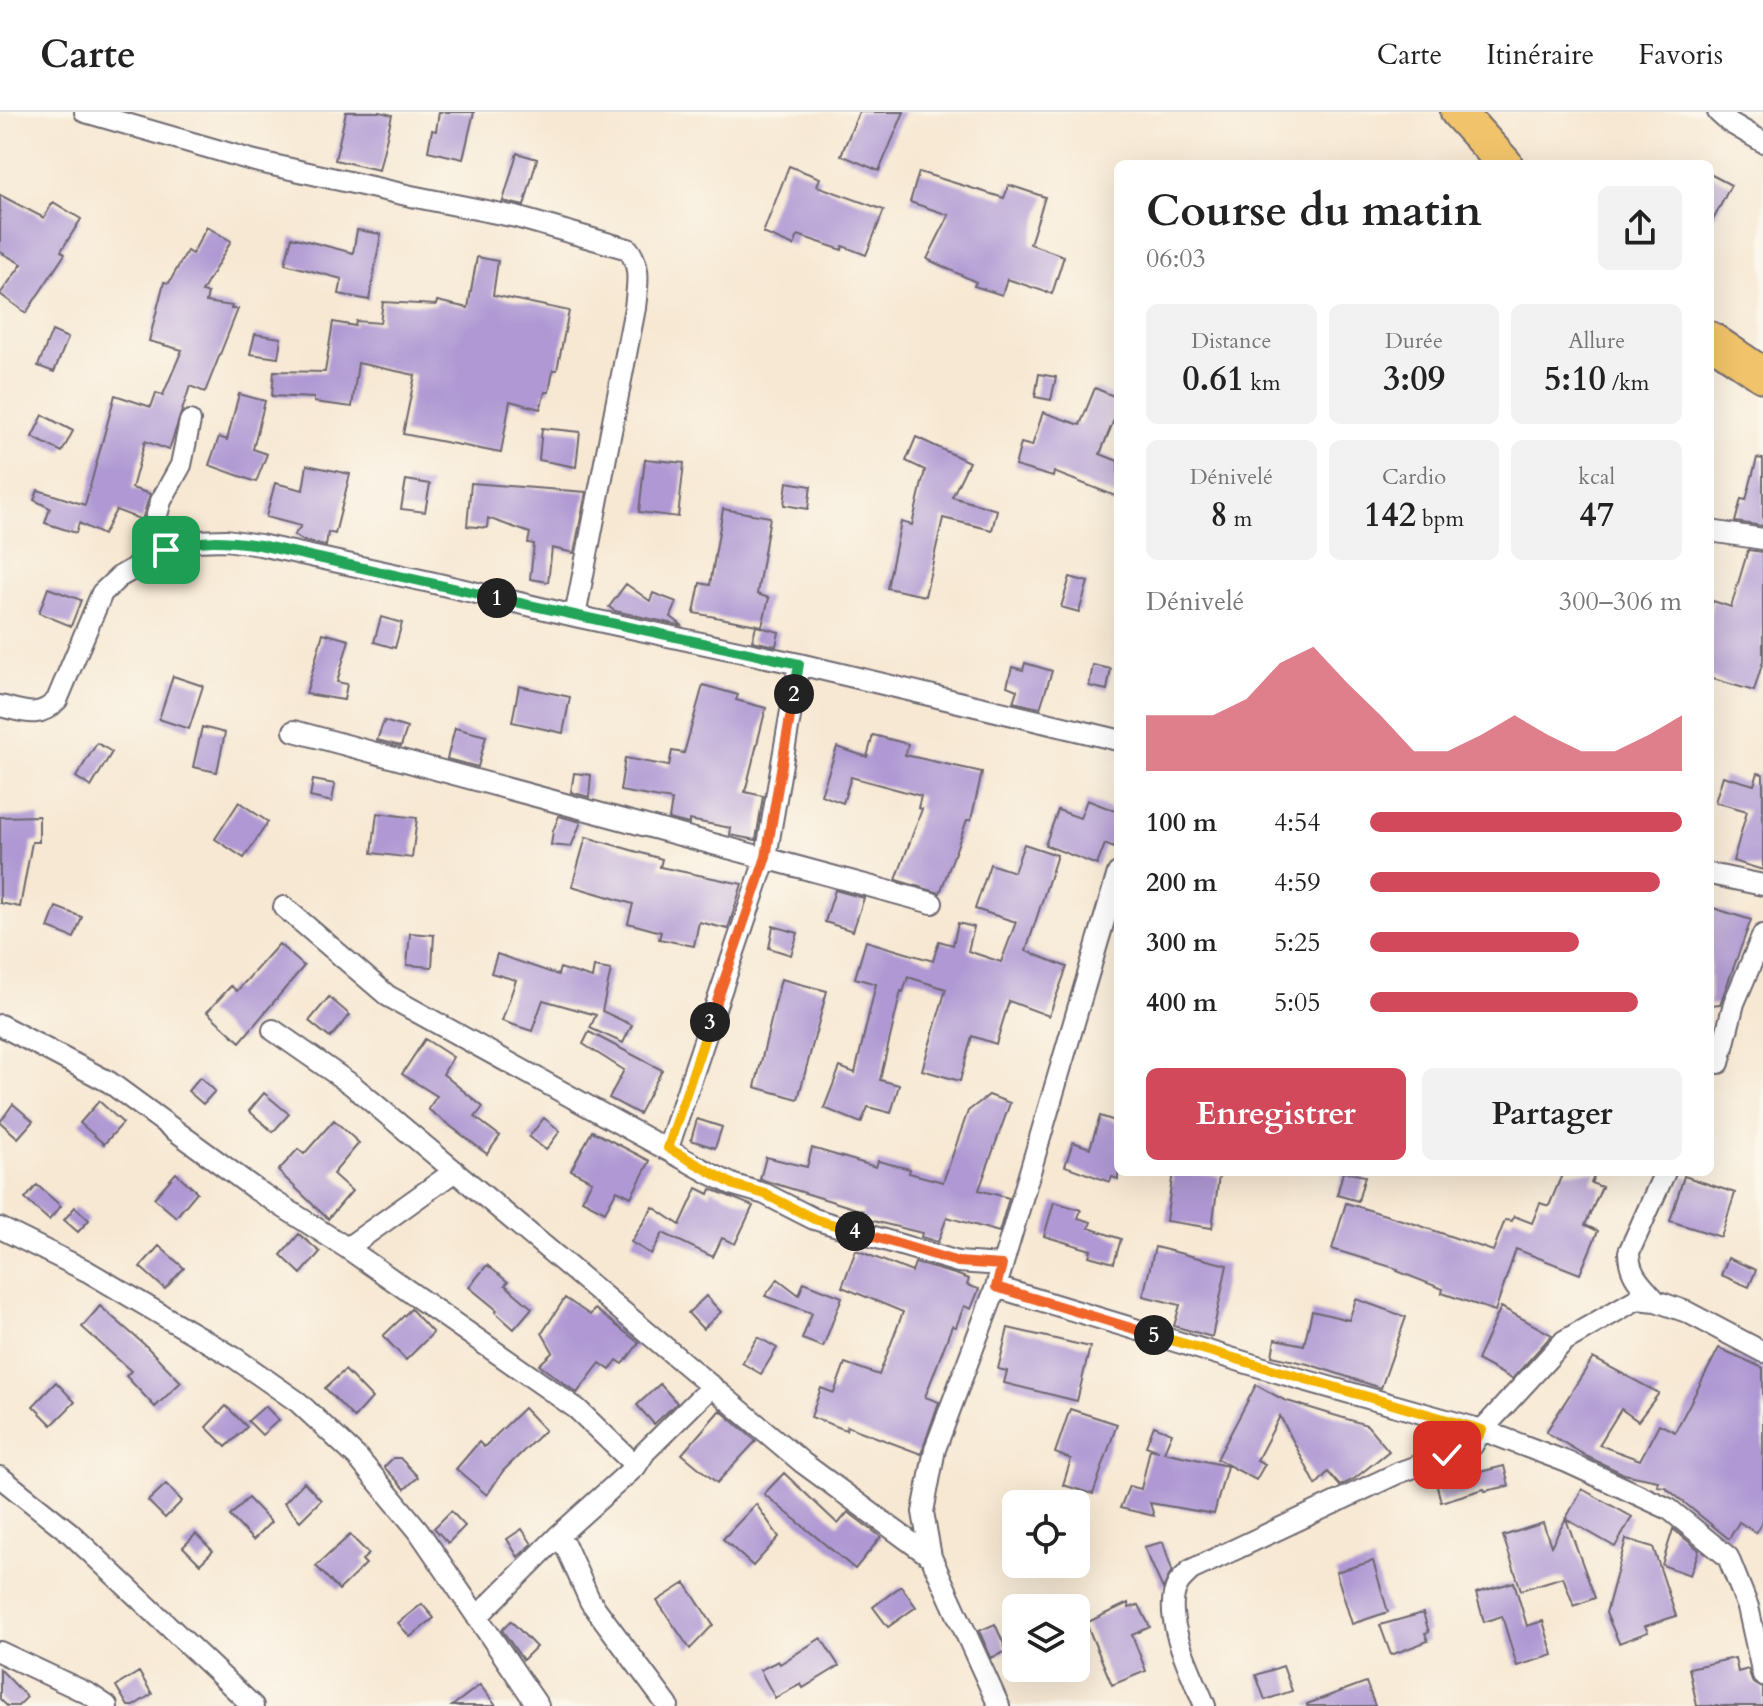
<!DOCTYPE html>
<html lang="fr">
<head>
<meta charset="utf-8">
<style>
  body { margin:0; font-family:Cardo,serif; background:#f2f2f2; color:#222; height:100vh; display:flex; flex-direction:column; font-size:30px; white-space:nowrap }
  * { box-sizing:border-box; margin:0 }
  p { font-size:26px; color:#767676 }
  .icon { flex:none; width:44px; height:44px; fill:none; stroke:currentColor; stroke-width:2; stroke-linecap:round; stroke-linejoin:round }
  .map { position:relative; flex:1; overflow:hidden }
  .sheet { position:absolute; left:1114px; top:48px; width:600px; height:1016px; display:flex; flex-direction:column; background:#fff; border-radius:12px; box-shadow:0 8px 32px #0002 }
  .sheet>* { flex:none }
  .fabs { position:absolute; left:1002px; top:1378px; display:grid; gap:16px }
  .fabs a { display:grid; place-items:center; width:88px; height:88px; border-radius:12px; background:#fff; box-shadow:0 8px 32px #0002; font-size:40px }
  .pin { position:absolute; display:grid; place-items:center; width:68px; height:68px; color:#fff; margin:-34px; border-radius:16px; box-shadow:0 4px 12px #0006 }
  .km { position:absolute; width:40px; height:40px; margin:-20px; border-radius:50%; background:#222; color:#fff; font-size:22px; line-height:40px; text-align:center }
  .round { display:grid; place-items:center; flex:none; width:84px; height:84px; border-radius:12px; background:#f2f2f2 }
  .overview { display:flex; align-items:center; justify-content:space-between; height:136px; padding:0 32px }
  h1 { font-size:44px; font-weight:700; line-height:60px }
  .stats { display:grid; grid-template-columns:repeat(3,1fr); gap:12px; height:136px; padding:8px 32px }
  .stats div { display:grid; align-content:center; border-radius:12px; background:#f2f2f2; text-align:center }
  .stats b { font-size:34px; font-weight:700 }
  .stats small { font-size:22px; font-weight:400 }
  .stats p { font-size:22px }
  .chart { height:224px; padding:16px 32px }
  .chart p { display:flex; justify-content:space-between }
  .chart svg { width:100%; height:144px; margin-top:8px; fill:#d1495b; opacity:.7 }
  .action { display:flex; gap:16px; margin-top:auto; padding:16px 32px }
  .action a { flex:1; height:92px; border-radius:12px; background:#d1495b; color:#fff; font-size:32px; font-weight:700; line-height:92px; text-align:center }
  .action a+a { background:#f2f2f2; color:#222 }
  ul { padding:0 32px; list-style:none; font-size:26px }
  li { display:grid; grid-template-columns:128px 96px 1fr; align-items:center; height:60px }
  li i { height:20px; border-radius:10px; background:#d1495b }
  header { display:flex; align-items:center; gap:48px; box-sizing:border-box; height:112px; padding:0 40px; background:#fff; border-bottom:2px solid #e0e0e0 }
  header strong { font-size:38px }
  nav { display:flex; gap:44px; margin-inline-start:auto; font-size:28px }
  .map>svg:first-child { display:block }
  .building { fill:#af98d3 }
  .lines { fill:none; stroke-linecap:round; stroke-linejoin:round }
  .minor-casing { stroke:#6d6770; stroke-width:24 }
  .trunk-casing { stroke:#6d6770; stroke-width:38 }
  .minor { stroke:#fff; stroke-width:20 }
  .trunk { stroke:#f1c36a; stroke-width:34 }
  .split-1-casing { stroke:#fff; stroke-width:16 }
  .split-2-casing { stroke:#fff; stroke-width:16 }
  .split-3-casing { stroke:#fff; stroke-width:16 }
  .split-4-casing { stroke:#fff; stroke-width:16 }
  .split-5-casing { stroke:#fff; stroke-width:16 }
  .split-6-casing { stroke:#fff; stroke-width:16 }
  .split-1 { stroke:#22a559; stroke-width:10 }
  .split-2 { stroke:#22a559; stroke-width:10 }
  .split-3 { stroke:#f0652b; stroke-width:10 }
  .split-4 { stroke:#f5b400; stroke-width:10 }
  .split-5 { stroke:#f0652b; stroke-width:10 }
  .split-6 { stroke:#f5b400; stroke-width:10 }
</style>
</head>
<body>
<header>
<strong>Carte</strong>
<nav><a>Carte</a><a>Itinéraire</a><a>Favoris</a></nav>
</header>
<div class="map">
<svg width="1763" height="1594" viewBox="0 0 1763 1594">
  <rect width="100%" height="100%" fill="#fbf7ec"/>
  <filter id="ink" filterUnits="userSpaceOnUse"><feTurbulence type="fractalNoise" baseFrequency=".0125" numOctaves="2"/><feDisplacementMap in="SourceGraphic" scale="16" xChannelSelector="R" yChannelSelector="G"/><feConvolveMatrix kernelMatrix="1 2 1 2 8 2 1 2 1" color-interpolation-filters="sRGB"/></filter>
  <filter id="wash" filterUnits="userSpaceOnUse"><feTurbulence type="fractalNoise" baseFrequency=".006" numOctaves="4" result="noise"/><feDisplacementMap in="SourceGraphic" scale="32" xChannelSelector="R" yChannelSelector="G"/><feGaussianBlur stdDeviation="1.8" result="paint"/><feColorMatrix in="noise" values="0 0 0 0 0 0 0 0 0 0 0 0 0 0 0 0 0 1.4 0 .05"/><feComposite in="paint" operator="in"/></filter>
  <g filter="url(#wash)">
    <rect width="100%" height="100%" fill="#f7e8d3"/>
    <g id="blocks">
      <!-- building -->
      <path class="building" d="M346,0h34l12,3 -13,55 -44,-10z
        M439,0h35l-11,47 -35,-8 4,-21 4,1z
        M859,0h45l-25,59 -38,-16z
        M517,41l20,6 -13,47 -21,-5z
        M789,54l31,12 -3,8 67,24 -18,45 -23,-9 -1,4 -44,-15 -4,11 -31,-13z
        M919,60l85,26 5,-13 36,12 -15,47 34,12 -12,38 -45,-15 -5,16 -28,-9 2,-4 -49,-23 22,-44 -39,-13z
        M1710,62l21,11 -21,41z
        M0,83l44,23 9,-16 28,17 -20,32 4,3 -39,59 -26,-19 22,-30 -22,-12z
        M207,115l24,14 -29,51 6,1 -2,9 26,4 -1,3h7l-33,83 -15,-6 -21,64 -24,-9 -13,47 18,6 -8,26 -26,-10 -13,25 -24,-12 -3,10 -31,-10 5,-15 -16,-8 4,-10 47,15 30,-110 36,12 5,-14 7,2 19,-45 -33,-9 15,-59 5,1 18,-32 5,3z
        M357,118l24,4 -12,66 -30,-6 3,-15 -57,-15 7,-27 61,16z
        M477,145l21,4 -5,34 76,16 -12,59h-4l-4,22h-4l-5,17 -30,-8 -9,52 -98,-19 12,-59 -57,-12 -6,44 -38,-5v-4l-42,-2 2,-25 51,1 8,-50 22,4 1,-5 24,2 3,-21 53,3 1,-4 31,7z
        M52,219l16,7 -14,34 -16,-6z
        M255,222l26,4 -3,20 -28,-4z
        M1039,262l17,3 -5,23 -16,-3z
        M1095,276l23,10v12l-18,44 18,7v36l-64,-25 -1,5 -38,-11 6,-23 11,3 11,-34 37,13z
        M239,282l26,7 -12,48 14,5 -11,28 -47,-17 10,-28 8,3z
        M43,303l30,16 -11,21 -30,-15z
        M542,316l38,4 -4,35 -37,-7z
        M916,325l53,25 -17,35 45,13 -5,20 -49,-12 -18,78 -38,-8 14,-66 11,3 13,-55 -19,-9z
        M1757,346l6,1v67l-28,-4 6,-23 5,1z
        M645,347l39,4 -6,54 -39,-5z
        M307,353l43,9 -15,60 -7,-2 -2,14 -22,-5 -10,-6 7,-9 -35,-9 9,-34 28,7z
        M406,368l24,4 -5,28 -24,-3z
        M787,370l24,4 -3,23 -24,-4z
        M471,371l115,9 -12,61 -22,-5 -4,34 -18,-3 4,-35 -6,-1 2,-10 -42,-15 -1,10 -20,-2z
        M723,397l47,8 -13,77 12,4 -7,28 -68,-13 6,-30 10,2z
        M1748,438l15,2v109l-9,30 -44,-13v-67l3,-10 18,6z
        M1070,465l18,5 -9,30 -18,-5z
        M626,472l24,17 3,-8 24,9 -6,15 12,9 -68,-15 -6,-4z
        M48,476l33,12 -10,26 -32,-13z
        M381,505l21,6 -7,25 -21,-6z
        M756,514l23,6 -3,14 -24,-5z
        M323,521l26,7 -12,42 10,2 -3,16 -38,-6z
        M1025,551l27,8 -12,37 -27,-6 4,-12 -10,-4 5,-19 11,3z
        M1093,553l18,4 -4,21 -18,-4z
        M173,564l30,10 -14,43 -30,-10z
        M703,573l35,10 -2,5 30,8 -21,84 18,4 -7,44 -26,-5 1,-7 -42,-8v4l-20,-5 3,-19 -52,-9 5,-33 44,8 3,-15 12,2z
        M519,574l51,11 -7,36 -51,-11z
        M384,609l23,7 -6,18 -24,-6z
        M202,615l23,6 -8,39 -24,-5z
        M455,616l31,8 -8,31 -31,-8z
        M873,623l35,9 -3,11 77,17 -11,48h-4l-27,73 -44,-13 26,-71 -4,-1 3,-12 -70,-19 -8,26 -22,-8 16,-48 30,10z
        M97,631l15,9 -21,35 -15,-10z
        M574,661l17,2 -2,22 -18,-5z
        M1758,661l5,1v96l-30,-9 14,-50 -32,-9 8,-26 31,9z
        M313,668l22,4 -3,18 -22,-5z
        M1087,688l31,12v26l-4,10 -9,-4 -8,21 -52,-20 13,-35 22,8z
        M239,690l29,20 -24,36 -29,-19z
        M377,701l40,5 -5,40 -40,-5z
        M39,704v26h-7l-12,65 -20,-4v-86z
        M559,704l22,6 -10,25 -20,-2 2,-14z
        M586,725l76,22 -2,8 82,17 -14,45 -29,-7 -5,24 -35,-7 2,-7 -33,-9 5,-19 -61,-18z
        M1024,732l33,11 -31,96 41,16 -18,49 -40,-15 -13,43 -24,-8 -12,45 -38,-11 24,-81 -38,-12 -5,15 -2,-1 -21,89 19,5 -8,28 -23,-6 -7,16 -37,-15 16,-41 15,6 21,-89 -21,-6 11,-37 67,20 6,-20 14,4 5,-22 16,4 -6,24 33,11 15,-40 -41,-13 15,-45 24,8z
        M835,778l29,8 -11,33 -28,-9z
        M56,795l26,10 -8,21 -26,-10z
        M1710,795l41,13 -31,84 -10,1z
        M773,814l25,7 -7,22 -22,-7z
        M410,821l24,2 -2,32 -25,-2z
        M279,832l25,22 -64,76 -33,-30 24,-26 6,5z
        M497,842l61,21 2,-7 32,10 2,-11 17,3 -9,41 30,14 -9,18 -33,-15 6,-13 -53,-15 -11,31 -30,-10 14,-41 -25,-7z
        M781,867l46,12 -29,108 -43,-12z
        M329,885l21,18 -20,23 -21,-17z
        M589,920l73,38 -23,44 -30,-16 15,-28 -41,-26z
        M425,927l28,18 -10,17 40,33 -8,10 25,19 -13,18 -59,-45 9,-13 -35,-22z
        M200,965l15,14 -12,13 -15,-13z
        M264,981l25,21 -16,18 -24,-21z
        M989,983l21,8 -31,87 30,8 -10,34 -52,-15 -9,25 -17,-5 1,-4 -61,-15 2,-7 -103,-32 6,-22 41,10 5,-19 64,19 2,-6 32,8 -1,4 34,9 25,-71z
        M99,989l24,22 -19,21 -24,-21z
        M13,992l20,17 -15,17 -18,-16z
        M1100,1004l18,6v57l-6,-2 -2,5 -45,-16 8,-24 17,6z
        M544,1006l16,13 -14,19 -17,-13z
        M697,1007l25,8 -7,21 -24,-8z
        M334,1008l25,23 -26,31 19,17 -24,28 -50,-48 20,-22 6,5z
        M592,1019l58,30 -19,36 -14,-7 -12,22 -23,-12 10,-19 -21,-11z
        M1173,1060l46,4 -7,52 -46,-7z
        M1343,1060l22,4 -7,25 -21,-6z
        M1563,1060h33l-5,11 11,4 -17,38 13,6 -18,43 -64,-25 -21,62 -53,-18 1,-4 -46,-18 1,-2 -66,-20 14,-46 69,21 78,27 12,-31 7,1 2,-5 18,7 8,-20 9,3z
        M176,1061l21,19 -21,25 -22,-19z
        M1684,1064l51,17 -14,44 -51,-16z
        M37,1073l24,21 -12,14 -24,-21z
        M697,1076l12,6 2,-5 42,17 -18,38 -13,-6 -9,19 -50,-24 -12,21 -20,-12 22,-35 27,18z
        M1054,1090l27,8 -3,8 13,4 -2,6 32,11 -7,24 -25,-7 2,-6 -47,-14z
        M75,1095l14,13 -11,12 -14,-12z
        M299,1122l21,18 -19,22 -20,-19z
        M159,1134l25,22 -19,21 -25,-22z
        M1155,1135l72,18 -15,72 -38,-11 6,-21 -37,-9z
        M856,1138l56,22 3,-9 43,12 11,4 -2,6 12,4 -8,20 -7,-3 -8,21 -4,-1 -27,71 14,5 -18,52 -74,-28 -1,4 -35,-13 10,-29 13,5 11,-30 34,12 24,-63 -61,-25z
        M1728,1146l28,12 -7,17 -28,-12z
        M487,1153l21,17 -3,3 27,23 -18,21 -19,-17 2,-2 -28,-23z
        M778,1167l21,16 5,-13 38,15 -19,50 -21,-8 10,-26 -47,-17z
        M706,1184l15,16 -18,17 -15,-16z
        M565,1186l25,17 5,-6 44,34 -16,21 -6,-4 -7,10 -10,-7 -23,30 -38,-28 14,-13 -11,-19z
        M1356,1187l50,18 -25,71 -73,-24 -36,-8 3,-17 29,6 8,-34 37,9z
        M100,1194l46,40 35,36 -26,25 -29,-31 5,-5 -49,-44z
        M1501,1195l51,28 -40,44 -35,-19z
        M411,1197l22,24 -27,27 -23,-24z
        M1008,1216l82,19 -13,54 -73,-18 3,-12 -9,-2z
        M758,1225l19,11 -16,26 -19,-11z
        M1719,1236l44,20v152l-7,13 -17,-11 -10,17 -64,-52 -8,-1 1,-5 -34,-7 -36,-17 -42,-25 47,-74 66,35 -21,28 -17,-12 -22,36 41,15 19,-36 16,8z
        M345,1258l27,28 -18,20 -29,-30z
        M56,1270l19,20 -23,23 -19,-19z
        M660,1272l17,19 -23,21 -17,-19z
        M1256,1273l28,15 83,25 22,26 -35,28 -14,7 -12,-14 -12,13 -36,-69 -23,44 8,4 -9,16 -39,-21z
        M226,1294l21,21 -21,20 -20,-20z
        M265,1294l14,14 -17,15 -14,-14z
        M524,1296l21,22 -42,41 -16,24 -31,-26 23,-27 5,5z
        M1070,1297l47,15 -24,70 -30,-9 8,-26 -16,-6z
        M720,1298l36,31 -39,42 -35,-29z
        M1154,1314l18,7 -8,19 63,14 -13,48 -64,-11 4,13 -34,-8 9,-22 12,3 9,-40 9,2 -13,-5z
        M393,1346h7l18,19 -13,12 -21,-22z
        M1504,1354l5,20 -24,5 -1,-2 -43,13 -5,-19z
        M784,1361l54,51 10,-12 33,25 -26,32 -91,-75z
        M304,1370l17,18 -21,21 -16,-18z
        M166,1372l16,17 -17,17 -17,-17z
        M1582,1377l50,28 -17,30 -49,-28 29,79 -21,8 -11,-29 -42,13 -18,-54 40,-13 8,23z
        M248,1386l23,24 -18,18 -23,-24z
        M756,1392l23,33 -26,29 -30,-27z
        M451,1399l14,15 -17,17 -14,-15z
        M522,1417l10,15 -14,13 -11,-18z
        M1673,1417l26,21 -9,25 -28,-10z
        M196,1422l17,17 -13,13 -17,-17z
        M350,1423l19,19 -7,6 4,4 -27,26 -23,-24z
        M1626,1427l27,8 23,69 -31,10 3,6 -29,11 -13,-30z
        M1163,1430l9,28 -9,19 -19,-42z
        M1373,1449l15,51 -36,12 -16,-52z
        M1514,1470l13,44 16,-5 10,34 -36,11 -15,-50 -18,6 -8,-29z
        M685,1471l28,42 -23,24 -33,-48z
        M901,1474l15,21 -28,20 -15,-20z
        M1128,1491l1,5 10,-3 11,22 -18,8 14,36 -34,14 -26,-62z
        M422,1492l12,14 -24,19 -12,-14z
        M1423,1501l6,19 -4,1 3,8 -37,14 -11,-30z
        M511,1509l25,26 -13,13 -21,-30z
        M995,1512l12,27 -16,7 -12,-27z
        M821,1526l18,28 -36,22 -2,-4 -26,14 -15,-28 18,-9 2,3z
        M1735,1546l3,14 10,-3 5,14 10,5v18h-66l-8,-38z
        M1283,1554l9,25 -27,9 -9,-25z
        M0,1557l27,28 -9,9h-11l-7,-7z
        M139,1560l13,22 -19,12h-5l-12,-20z
        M1366,1570l9,24h-68v-2z
        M480,1573l16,21h-44z"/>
    </g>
  </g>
  <g filter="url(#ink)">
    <use href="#blocks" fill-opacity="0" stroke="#6d6770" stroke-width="2"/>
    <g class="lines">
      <defs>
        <path id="minor" d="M85,0l170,49 156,35 105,21 112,32c14,18 9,37 7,59l-60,308
          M1718,0l11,10 34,20
          M1710,419l53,8
          M144,448l17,-59 20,-36 9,-44
          M0,594c23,5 39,14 57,-6l45,-107 17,-16 47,-27 26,-9 34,-1 34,5 170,37 145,34 224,48 319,76
          M294,619l638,172
          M1710,762l53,11
          M284,795l104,89 323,178 23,11 31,9 49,25 144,43 44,3
          M0,913l109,57 146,107 92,59 230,161 59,57 -78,70 8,11 24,54 78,105
          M273,918l79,55 451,378 128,94
          M1719,951l15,-60 29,-68
          M668,1036l98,-291 33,-193
          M0,1116l87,43 148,87 63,44 60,56 60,72 120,176
          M347,1136l108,-77
          M996,1175l304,92 182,51 85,32 102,47 59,48 20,50 15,68
          M1656,1189c-15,-17 -27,-26 -27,-49l36,-80
          M636,1354l9,-14 67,-66
          M0,1365l69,55 184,174
          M477,1505l81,-81
          M0,1540l89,42 18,12
          M999,1594l-68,-149 -8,-45 12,-63 61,-162 122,-414
          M1205,1594c-12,-31 -45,-90 -27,-122 3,-5 9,-10 13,-14l207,-97 74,-27 10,-16 82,-89 73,-42 19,2 31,11 76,40"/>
        <path id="trunk" d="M1458,0l47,52
          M1710,227l53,36"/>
      </defs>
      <!-- minor casing -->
      <use href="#minor" class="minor-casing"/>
      <!-- trunk casing -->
      <use href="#trunk" class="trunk-casing"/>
      <!-- minor -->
      <use href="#minor" class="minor"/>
      <!-- trunk -->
      <use href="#trunk" class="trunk"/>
    </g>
  </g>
  <g class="lines" filter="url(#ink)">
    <defs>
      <path id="split-1" d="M166,438c36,-12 57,-10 94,-5l237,53"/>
      <path id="split-2" d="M497,486l302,66 -5,30"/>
      <path id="split-3" d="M710,910l56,-165 28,-163"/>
      <path id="split-4" d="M710,910l-42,126 66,37 31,9 49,25 41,12"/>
      <path id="split-5" d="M855,1119l103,31 44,3 -6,22 158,48"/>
      <path id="split-6" d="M1154,1223l328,95 -10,16 -25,9"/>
    </defs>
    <!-- split-1 casing -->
    <use href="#split-1" class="split-1-casing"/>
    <!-- split-2 casing -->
    <use href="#split-2" class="split-2-casing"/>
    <!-- split-3 casing -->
    <use href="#split-3" class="split-3-casing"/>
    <!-- split-4 casing -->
    <use href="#split-4" class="split-4-casing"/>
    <!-- split-5 casing -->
    <use href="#split-5" class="split-5-casing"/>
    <!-- split-6 casing -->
    <use href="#split-6" class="split-6-casing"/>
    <!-- split-1 -->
    <use href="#split-1" class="split-1"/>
    <!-- split-2 -->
    <use href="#split-2" class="split-2"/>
    <!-- split-3 -->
    <use href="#split-3" class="split-3"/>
    <!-- split-4 -->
    <use href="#split-4" class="split-4"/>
    <!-- split-5 -->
    <use href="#split-5" class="split-5"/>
    <!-- split-6 -->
    <use href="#split-6" class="split-6"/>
  </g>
</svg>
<div class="fabs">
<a><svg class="icon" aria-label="locate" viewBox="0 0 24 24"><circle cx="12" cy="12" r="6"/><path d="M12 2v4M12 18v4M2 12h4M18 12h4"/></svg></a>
<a><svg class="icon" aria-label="layers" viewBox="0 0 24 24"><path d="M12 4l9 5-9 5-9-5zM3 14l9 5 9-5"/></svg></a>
</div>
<div class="pin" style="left:166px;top:438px;background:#1e9e55"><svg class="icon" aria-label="arrive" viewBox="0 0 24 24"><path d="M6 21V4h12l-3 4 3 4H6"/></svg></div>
<div class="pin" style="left:1447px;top:1343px;background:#d93025"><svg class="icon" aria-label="check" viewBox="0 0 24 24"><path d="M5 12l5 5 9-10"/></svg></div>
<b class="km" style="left:497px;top:486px">1</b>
<b class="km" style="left:794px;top:582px">2</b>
<b class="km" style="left:710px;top:910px">3</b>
<b class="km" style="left:855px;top:1119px">4</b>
<b class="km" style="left:1154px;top:1223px">5</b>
<section class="sheet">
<div class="overview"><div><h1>Course du matin</h1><p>06:03</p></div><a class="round"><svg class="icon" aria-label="share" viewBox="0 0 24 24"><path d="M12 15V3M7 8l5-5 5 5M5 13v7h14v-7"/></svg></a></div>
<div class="stats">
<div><p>Distance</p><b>0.61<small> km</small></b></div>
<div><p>Durée</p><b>3:09</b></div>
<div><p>Allure</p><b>5:10<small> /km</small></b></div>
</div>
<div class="stats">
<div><p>Dénivelé</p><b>8<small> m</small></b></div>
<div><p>Cardio</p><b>142<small> bpm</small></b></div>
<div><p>kcal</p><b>47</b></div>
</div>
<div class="chart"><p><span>Dénivelé</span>300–306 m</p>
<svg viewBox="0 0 160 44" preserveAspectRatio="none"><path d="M0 44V27L10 27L20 27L30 22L40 11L50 6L60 17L70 27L80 38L90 38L100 33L110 27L120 33L130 38L140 38L150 33L160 27V44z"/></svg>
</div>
<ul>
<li><b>100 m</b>4:54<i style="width:100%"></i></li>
<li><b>200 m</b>4:59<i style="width:93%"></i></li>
<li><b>300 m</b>5:25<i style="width:67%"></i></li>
<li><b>400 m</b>5:05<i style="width:86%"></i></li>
</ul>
<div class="action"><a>Enregistrer</a><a>Partager</a></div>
</section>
</div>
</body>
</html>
